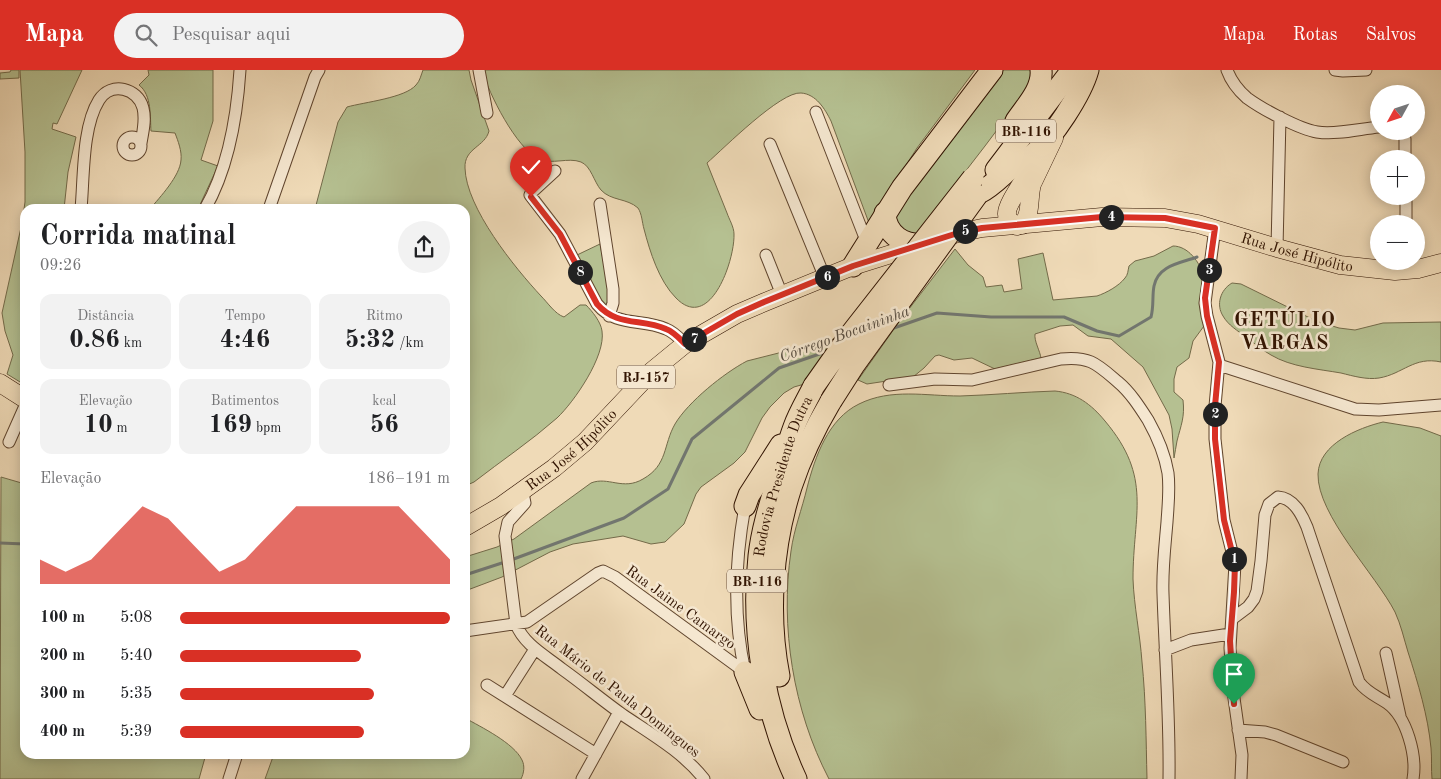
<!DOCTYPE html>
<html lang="pt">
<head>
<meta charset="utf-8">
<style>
  body { margin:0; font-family:"Old Standard TT",serif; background:#f2f2f2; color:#202124; height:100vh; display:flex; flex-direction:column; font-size:19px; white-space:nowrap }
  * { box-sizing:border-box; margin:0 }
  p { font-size:16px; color:#757577 }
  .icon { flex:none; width:28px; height:28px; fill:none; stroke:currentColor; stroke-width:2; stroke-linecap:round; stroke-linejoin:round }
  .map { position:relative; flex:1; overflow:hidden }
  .details { position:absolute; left:20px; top:134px; width:450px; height:555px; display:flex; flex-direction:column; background:#fff; border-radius:15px; box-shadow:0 2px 12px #0003 }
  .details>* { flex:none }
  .needle { width:32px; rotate:230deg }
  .tools { position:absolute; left:1370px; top:15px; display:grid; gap:10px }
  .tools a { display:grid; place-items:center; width:55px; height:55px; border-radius:50%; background:#fff; box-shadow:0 2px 12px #0003; font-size:25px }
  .pin { position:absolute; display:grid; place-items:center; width:42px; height:42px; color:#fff; margin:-51px -21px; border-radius:50% 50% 50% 0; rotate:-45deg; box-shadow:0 0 5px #0007 }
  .pin .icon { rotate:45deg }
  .km { position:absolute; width:25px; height:25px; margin:-12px; border-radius:50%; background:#222; color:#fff; font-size:14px; line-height:25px; text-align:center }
  .round { display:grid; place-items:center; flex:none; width:52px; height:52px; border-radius:26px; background:#f2f2f2 }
  .overview { display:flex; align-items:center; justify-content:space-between; height:85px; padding:0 20px }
  h1 { font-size:28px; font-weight:600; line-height:38px }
  .metrics { display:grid; grid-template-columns:repeat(3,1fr); gap:8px; height:85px; padding:5px 20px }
  .metrics div { display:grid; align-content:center; border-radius:12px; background:#f2f2f2; text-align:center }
  .metrics b { font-size:25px; font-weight:600 }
  .metrics small { font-size:14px; font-weight:400 }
  .metrics p { font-size:14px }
  .chart { height:140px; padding:10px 20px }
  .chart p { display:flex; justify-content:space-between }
  .chart svg { width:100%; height:90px; margin-top:5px; fill:#d93025; opacity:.7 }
  ul { padding:0 20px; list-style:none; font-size:16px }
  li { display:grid; grid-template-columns:80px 60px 1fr; align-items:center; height:38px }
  li i { height:12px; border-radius:6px; background:#d93025 }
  header { display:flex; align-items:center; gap:30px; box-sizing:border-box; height:70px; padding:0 25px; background:#d93025; color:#fff }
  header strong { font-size:24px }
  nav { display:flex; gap:28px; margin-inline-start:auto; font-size:18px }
  .search { width:350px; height:45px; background:#f2f2f2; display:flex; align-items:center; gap:12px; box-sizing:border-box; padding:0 18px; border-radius:28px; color:#757577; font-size:19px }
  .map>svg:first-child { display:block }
  .green { fill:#b5c091; stroke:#736a49 }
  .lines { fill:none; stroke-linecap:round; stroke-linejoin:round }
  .stream { stroke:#72766f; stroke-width:3 }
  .minor-casing { stroke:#60452e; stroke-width:13 }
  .primary-casing { stroke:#311301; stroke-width:19 }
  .motorway-casing { stroke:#311301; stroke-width:23 }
  .minor { stroke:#f5e7d0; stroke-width:11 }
  .primary { stroke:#efdab7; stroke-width:18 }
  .motorway { stroke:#efdab7; stroke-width:21 }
  .motorway-bridge-casing { stroke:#311301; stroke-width:23; stroke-linecap:butt }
  .motorway-bridge { stroke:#efdab7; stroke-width:21 }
  .route-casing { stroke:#fff; stroke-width:10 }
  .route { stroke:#d93025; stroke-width:6 }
  .labels { text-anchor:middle; stroke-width:5; stroke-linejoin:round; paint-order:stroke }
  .shield { fill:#f5e7d0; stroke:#6c533f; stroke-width:1 }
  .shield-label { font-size:14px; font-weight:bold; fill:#311301 }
  .street-label { font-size:15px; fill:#311301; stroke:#f5e7d0 }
  .water-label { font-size:16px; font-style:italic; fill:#574d41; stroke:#f5e7d0 }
  .district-label { font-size:20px; font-weight:bold; letter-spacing:1px; fill:#311301; stroke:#f5e7d0 }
</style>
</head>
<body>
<header>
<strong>Mapa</strong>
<div class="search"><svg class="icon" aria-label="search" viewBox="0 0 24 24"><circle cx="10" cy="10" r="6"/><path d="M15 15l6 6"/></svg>Pesquisar aqui</div>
<nav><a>Mapa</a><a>Rotas</a><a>Salvos</a></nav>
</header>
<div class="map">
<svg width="1441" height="709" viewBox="0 0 1441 709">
  <rect width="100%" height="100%" fill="#efdab7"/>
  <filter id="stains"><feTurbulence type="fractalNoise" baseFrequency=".004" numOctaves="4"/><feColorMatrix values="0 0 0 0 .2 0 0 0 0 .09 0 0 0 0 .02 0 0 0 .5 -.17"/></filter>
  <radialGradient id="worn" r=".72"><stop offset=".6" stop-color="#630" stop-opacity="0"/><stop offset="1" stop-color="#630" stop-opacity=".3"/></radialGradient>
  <!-- green -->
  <path class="green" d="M11,0h8v8l-19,1v-6l10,-1z
    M20,0h62l-25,54 -4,-1 -1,6 24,8 -8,35 -4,37h-39v176l-18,-11 6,-19 -8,-24 -3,-18 20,-90 3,-21v-50z
    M148,0h65v51l-12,39 17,6 -20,43h-48c10,-12 30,-33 31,-49 1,-9 -3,-19 -6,-27l-24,-2c-1,-14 1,-36 -12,-46l10,-10z
    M423,0h46l2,10 18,51c-4,16 -25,17 -24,37 1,40 50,100 76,128 7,7 14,18 23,21l16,-12h6c6,6 15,17 16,26 4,25 -28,71 -45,87 -26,23 -56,43 -83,64l-9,4v-277h-150l23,-87 9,-15c18,-5 58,-9 69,-22 4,-4 5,-10 7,-15z
    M482,0h493l-58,78 -48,75 -38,-102c-6,-12 -15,-27 -30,-28 -20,-2 -77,55 -94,70 7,17 13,33 20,50 2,6 7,14 7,21 1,26 -24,99 -58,64 -17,-17 -26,-46 -32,-69 -2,-7 -2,-15 -6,-21 -11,-10 -27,-7 -37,-18 -7,-8 -10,-24 -20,-28 -13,-5 -29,3 -42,-3 -23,-11 -50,-65 -57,-89z
    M999,0h36l-8,20 -42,56 -54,70 -15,18 -7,3 -13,-17 1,-9z
    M600,174l8,41v21h-4l-12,-20 -15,-31z
    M1173,176c15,0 27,16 31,31v49l-11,15 -4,17 -12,9 -3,12v13l9,8c2,17 -2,25 -6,41 -1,6 -2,11 -3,17l-2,-29 -3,-14 -26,-48 -32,-28 -23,-3 -15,-11 -13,1 -25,8c-1,7 5,17 6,24l-46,11 -23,-11 -18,2 -15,-5 -4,1 -11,12 -11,9 -46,7 -9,-4 41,-58 56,-73 13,16 15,12 3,10 16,-2 2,7 18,-3 -4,-30 25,-6 10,47 44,-4c9,-3 22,-10 28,-18 3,-3 3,-8 4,-12l6,-5 19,-5z
    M1232,213l9,1 75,37 23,7 16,2 28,-7 58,-1v40c-27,-6 -38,12 -62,16 -12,2 -26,-2 -38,-5 -23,-4 -50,-6 -70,-18 -9,-5 -17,-12 -25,-18 -8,-6 -18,-12 -23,-21 -7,-11 -3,-26 9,-33z
    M834,269l-26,44 -14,4 -10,6 -14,14 -8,11 -17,34 -11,11 -33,24 -5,7 -12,30 -19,18 -14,2 -28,-8 -50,8 -23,8 -48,25 -37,14v-34l32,-10 17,-8 77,-56c17,-7 32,8 52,-4 25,-14 20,-34 32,-55 13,-22 49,-51 72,-63z
    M1055,321c21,2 36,13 50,30 48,57 28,92 28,158 1,27 7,55 9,83 4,39 4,78 5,117h-318c-36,-69 -49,-152 -38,-228 3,-22 11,-42 16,-63 8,-31 21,-69 52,-84 32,-16 67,-8 101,-8 32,-1 63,-4 95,-5z
    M1383,352l37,6 21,8v343h-9c-1,-10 0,-20 -1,-31 -3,-32 -13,-65 -23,-96 -4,-13 -7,-27 -13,-40 -19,-37 -78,-97 -77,-138 1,-30 40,-46 65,-52z
    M1,407l24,7v270h181l-7,25h-199z
    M465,648c16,9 49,25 57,42 3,6 2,13 -1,19h-256l9,-25h191z"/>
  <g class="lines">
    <!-- stream -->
    <path class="stream" d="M891,259l46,-16 54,4h73l33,14 22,5 32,-19c3,-11 1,-21 3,-31 4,-21 27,-23 43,-29
      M0,473l25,1
      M511,490l113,-42 44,-29 24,-50 87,-71 49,-17
      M465,505l40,-13"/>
    <defs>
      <path id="minor" d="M479,0l8,43
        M1227,0c4,11 12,21 20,28 15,11 52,31 70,34 19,3 42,-3 62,-5
        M1335,0l8,1 23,-1
        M816,42l51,131
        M1403,61l2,8v20
        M123 76a9 9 0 1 1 18 0a9 9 0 1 1-18 0Z
        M770,74l55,134
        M555,101l-24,22 -1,2 30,39 37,70c20,24 44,14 69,25 8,3 13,9 19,15
        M1406,126v28
        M600,134l13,85v14l-4,13
        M81,139c3,-32 1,-82 18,-109 12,-19 39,-12 44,8 3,12 0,23 -2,35
        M205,139c24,-42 32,-92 35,-139
        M269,139l46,-132 4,-7
        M1215,158l-10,75 2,13 12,46 -4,44v33l9,81 11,44 -5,84 3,43 9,64 -1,24
        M1277,178l3,-131
        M766,185l16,40
        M1219,295l136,44 24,1 62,-5
        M889,315l46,-6 37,1 89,-21c29,-3 36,5 57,23 12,10 21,24 30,38 9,16 17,35 20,53 2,16 0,33 -1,49 -2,24 -5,48 -4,72 2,62 7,123 6,185
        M9,372l16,-36
        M521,422l3,6 1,5 -17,19 -3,14 11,88c8,21 30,32 46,45 21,15 40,31 61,46 28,19 60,37 81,64
        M745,436c-10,55 -12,112 0,166
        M1232,549l16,-12 6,-8 3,-8 4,-30 4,-46 4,-11 9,-7c16,1 24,18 29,30l52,155c8,11 18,14 28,21 20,14 30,53 26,76
        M465,561l62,-9 71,-49 5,-2 12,6 130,95
        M1165,580l26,-10 39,-6
        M1386,583l14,63
        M487,615l109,69
        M505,626l30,-47
        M1238,660l27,2 11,3 67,27
        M229,709l8,-25
        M582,709l37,-67"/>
      <g id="primary">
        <path d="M1022,155c10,-11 6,-27 10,-41l22,-46"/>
        <path d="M1017,156c-5,-3 -10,-6 -10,-12 -1,-9 17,-33 22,-43"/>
        <path d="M0,313l25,16"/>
        <path id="s1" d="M465,457l36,-21 53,-38 31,-26 67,-71 33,-27 52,-30 28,-12 88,-36 105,-33 24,-5 120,-11 63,1 33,6 79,24 63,17 55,6 23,-2 23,-6"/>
      </g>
      <g id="motorway">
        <path d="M1016,51c10,-15 27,-32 25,-51"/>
        <path d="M996,100l76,-100"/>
        <path d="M979,123c14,-7 22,-17 34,-27 6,-5 14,-6 20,-11 20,-18 48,-60 55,-85"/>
        <path d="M885,143c1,23 20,33 40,31"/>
        <path d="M853,196l49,-78 90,-118"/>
        <path d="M745,436l4,-11 32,-50"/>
        <path d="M745,602l15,37"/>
        <path d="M779,606c-12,-61 -7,-130 12,-189 10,-30 24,-59 40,-86"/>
        <path id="s2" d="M796,709c-32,-69 -45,-147 -37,-223 3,-28 12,-55 20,-81 5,-16 9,-32 15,-48 5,-14 13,-27 20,-41"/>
      </g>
    </defs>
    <!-- minor casing -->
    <use href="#minor" class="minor-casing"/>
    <!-- primary casing -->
    <use href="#primary" class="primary-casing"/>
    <!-- motorway casing -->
    <use href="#motorway" class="motorway-casing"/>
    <!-- minor -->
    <use href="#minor" class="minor"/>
    <!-- primary -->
    <use href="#primary" class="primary"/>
    <!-- motorway -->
    <use href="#motorway" class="motorway"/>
    <defs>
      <path id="motorway-bridge" d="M814,316l36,-51 123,-157
        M831,331l23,-36 123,-170"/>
    </defs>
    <!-- motorway-bridge casing -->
    <use href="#motorway-bridge" class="motorway-bridge-casing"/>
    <!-- motorway-bridge -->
    <use href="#motorway-bridge" class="motorway-bridge"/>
  </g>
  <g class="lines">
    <defs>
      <path id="route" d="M531,127l29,37 37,70c20,23 44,14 69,25 8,3 13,9 19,15l52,-30 27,-12 89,-36 105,-33 24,-5 120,-11 63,1 50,10 -10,70 2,18 12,46 -4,44v33l9,81 11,44 -1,28 -4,49 4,63"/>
    </defs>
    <!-- route casing -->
    <use href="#route" class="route-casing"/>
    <!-- route -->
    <use href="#route" class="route"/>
  </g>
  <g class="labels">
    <!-- shield labels -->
    <g class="shield">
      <rect x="996" y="49.5" width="60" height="23" rx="4"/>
      <rect x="617" y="295.5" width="58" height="23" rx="4"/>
      <rect x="727" y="499.5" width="60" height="23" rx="4"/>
    </g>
    <g class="shield-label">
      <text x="1026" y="66">BR-116</text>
      <text x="646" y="312">RJ-157</text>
      <text x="757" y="516">BR-116</text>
    </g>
    <!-- street labels -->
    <g class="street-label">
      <text dy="5" stroke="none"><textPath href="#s1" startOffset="928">Rua José Hipólito</textPath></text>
      <text dy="5" stroke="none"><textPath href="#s1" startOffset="132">Rua José Hipólito</textPath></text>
      <text dy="5" stroke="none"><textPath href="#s2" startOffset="312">Rodovia Presidente Dutra</textPath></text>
      <text transform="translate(681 537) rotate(36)" y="5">Rua Jaime Camargo</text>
      <text transform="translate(618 621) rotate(38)" y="5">Rua Mário de Paula Domingues</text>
    </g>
    <!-- water labels -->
    <g class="water-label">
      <text transform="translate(844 263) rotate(-20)" y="6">Córrego Bocaininha</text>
    </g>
    <!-- district labels -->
    <g class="district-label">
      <text x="1285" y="256">GETÚLIO<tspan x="1285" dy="23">VARGAS</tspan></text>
    </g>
  </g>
  <rect width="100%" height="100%" filter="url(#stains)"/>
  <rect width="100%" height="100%" fill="url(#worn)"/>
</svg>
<div class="tools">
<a><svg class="needle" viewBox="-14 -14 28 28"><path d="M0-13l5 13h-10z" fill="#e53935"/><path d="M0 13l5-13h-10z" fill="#757577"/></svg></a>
<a>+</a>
<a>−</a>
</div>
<div class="pin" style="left:1234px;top:634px;background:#1e9e55"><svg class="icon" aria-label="arrive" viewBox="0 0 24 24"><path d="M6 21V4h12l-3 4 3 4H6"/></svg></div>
<div class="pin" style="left:531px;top:127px;background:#d93025"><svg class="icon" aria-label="check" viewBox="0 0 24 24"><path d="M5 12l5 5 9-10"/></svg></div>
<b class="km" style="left:1234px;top:489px">1</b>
<b class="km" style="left:1215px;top:344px">2</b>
<b class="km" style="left:1209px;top:200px">3</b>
<b class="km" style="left:1111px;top:147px">4</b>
<b class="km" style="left:965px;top:161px">5</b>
<b class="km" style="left:827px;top:207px">6</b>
<b class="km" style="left:694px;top:269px">7</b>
<b class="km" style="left:580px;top:202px">8</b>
<section class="details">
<div class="overview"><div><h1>Corrida matinal</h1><p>09:26</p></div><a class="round"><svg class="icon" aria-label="share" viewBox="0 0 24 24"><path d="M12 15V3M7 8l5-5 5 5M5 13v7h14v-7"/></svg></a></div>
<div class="metrics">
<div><p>Distância</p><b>0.86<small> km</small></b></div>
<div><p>Tempo</p><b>4:46</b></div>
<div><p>Ritmo</p><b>5:32<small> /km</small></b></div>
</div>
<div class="metrics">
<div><p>Elevação</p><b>10<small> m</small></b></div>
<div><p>Batimentos</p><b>169<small> bpm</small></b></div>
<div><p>kcal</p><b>56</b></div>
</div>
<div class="chart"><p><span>Elevação</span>186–191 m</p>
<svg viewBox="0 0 160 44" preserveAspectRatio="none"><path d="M0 44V32L10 38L20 32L30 19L40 6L50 12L60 25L70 38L80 32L90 19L100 6L110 6L120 6L130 6L140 6L150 19L160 32V44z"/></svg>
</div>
<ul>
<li><b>100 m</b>5:08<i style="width:100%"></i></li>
<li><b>200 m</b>5:40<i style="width:67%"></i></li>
<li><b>300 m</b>5:35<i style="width:72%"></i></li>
<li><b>400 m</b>5:39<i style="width:68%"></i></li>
</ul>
</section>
</div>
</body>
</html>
